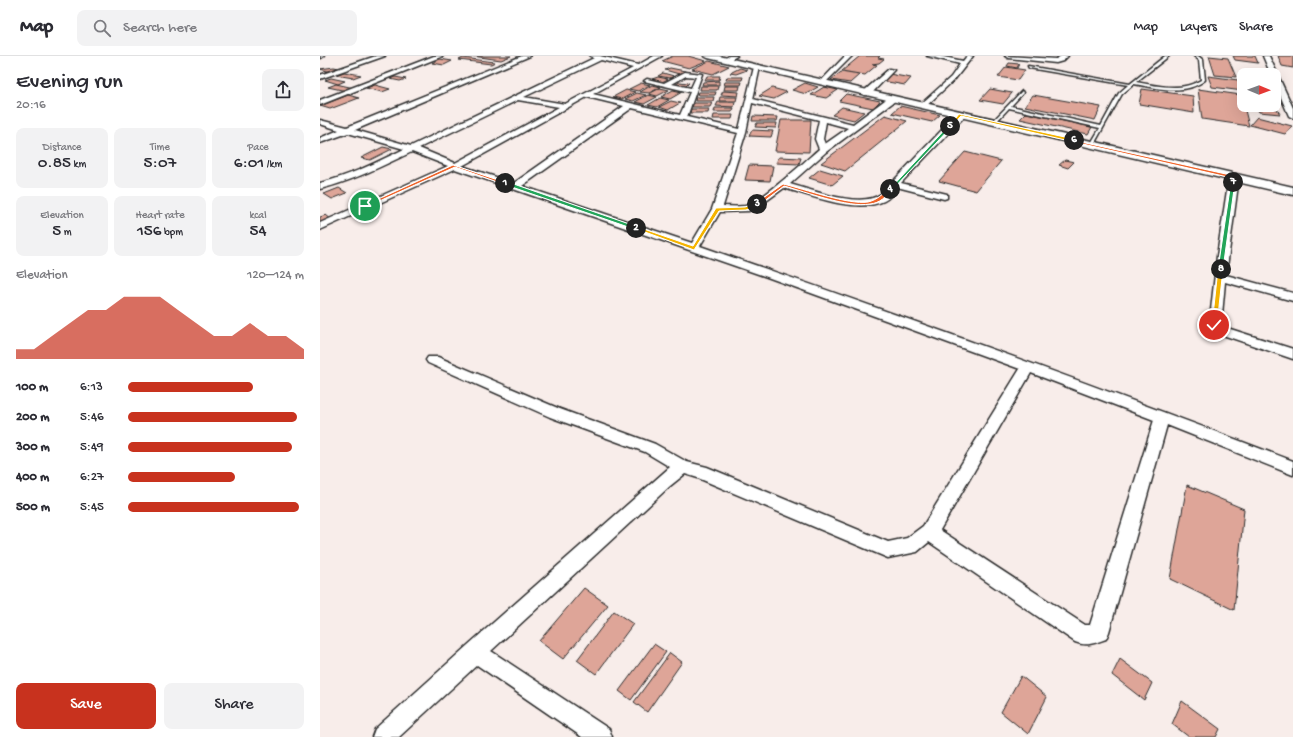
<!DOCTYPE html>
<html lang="en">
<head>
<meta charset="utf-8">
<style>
  body { margin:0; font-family:"Gochi Hand",sans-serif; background:#f2f2f3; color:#2b2b33; height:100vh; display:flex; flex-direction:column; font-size:15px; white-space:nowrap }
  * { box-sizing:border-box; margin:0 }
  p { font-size:13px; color:#7c7c81 }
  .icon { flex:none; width:22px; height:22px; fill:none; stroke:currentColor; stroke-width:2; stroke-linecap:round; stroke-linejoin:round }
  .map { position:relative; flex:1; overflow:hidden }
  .sheet { display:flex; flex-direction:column; background:#fff; width:320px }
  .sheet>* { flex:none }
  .needle { width:26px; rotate:91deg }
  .fabs { position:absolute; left:917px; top:12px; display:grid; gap:8px }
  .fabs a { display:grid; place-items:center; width:44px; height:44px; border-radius:8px; background:#fff; box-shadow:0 4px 16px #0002; font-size:20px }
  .pin { position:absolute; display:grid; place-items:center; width:34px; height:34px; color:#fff; margin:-17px; border:2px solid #fff; border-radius:50%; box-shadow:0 1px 4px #0007 }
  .km { position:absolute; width:20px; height:20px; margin:-10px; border-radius:50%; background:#222; color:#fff; font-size:11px; line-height:20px; text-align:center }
  .round { display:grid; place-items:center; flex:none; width:42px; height:42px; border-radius:8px; background:#f2f2f3 }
  .headline { display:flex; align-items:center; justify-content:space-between; height:68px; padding:0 16px }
  h1 { font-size:22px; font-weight:600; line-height:30px }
  .figures { display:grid; grid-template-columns:repeat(3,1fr); gap:6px; height:68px; padding:4px 16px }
  .figures div { display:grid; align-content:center; border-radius:8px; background:#f2f2f3; text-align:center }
  .figures b { font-size:17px; font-weight:600 }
  .figures small { font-size:11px; font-weight:400 }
  .figures p { font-size:11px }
  .chart { height:112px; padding:8px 16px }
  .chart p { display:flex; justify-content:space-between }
  .chart svg { width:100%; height:72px; margin-top:4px; fill:#c8321e; opacity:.7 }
  .primary-button { display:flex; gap:8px; margin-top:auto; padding:8px 16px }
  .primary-button a { flex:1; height:46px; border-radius:8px; background:#c8321e; color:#fff; font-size:16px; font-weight:600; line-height:46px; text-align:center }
  .primary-button a+a { background:#f2f2f3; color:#2b2b33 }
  ul { padding:0 16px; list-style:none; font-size:13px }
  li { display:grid; grid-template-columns:64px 48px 1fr; align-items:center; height:30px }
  li i { height:10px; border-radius:5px; background:#c8321e }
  header { display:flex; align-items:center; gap:24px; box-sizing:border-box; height:56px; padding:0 20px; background:#fff; border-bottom:1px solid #e1e1e2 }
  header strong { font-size:19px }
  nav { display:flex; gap:22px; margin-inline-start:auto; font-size:14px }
  .search { width:280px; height:36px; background:#f2f2f3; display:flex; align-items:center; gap:10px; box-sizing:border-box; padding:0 14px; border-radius:8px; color:#7c7c81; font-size:15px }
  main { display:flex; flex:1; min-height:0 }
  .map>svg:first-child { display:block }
  .building { fill:#dea598; stroke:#2b2b2b }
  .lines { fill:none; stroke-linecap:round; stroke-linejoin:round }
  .service-casing { stroke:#2b2b2b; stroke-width:3 }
  .minor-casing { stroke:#2b2b2b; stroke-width:3 }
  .tertiary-casing { stroke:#2b2b2b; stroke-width:3 }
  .service { fill:#fff; fill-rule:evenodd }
  .minor { fill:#fff; fill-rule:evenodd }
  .tertiary { fill:#fff; fill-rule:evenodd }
  .split-1 { fill:#f0652b; stroke:#fff }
  .split-2 { fill:#22a559; stroke:#fff }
  .split-3 { fill:#f5b400; stroke:#fff }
  .split-4 { fill:#f0652b; stroke:#fff }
  .split-5 { fill:#22a559; stroke:#fff }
  .split-6 { fill:#f5b400; stroke:#fff }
  .split-7 { fill:#f0652b; stroke:#fff }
  .split-8 { fill:#22a559; stroke:#fff }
  .split-9 { fill:#f5b400; stroke:#fff }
</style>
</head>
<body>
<header>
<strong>Map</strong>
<div class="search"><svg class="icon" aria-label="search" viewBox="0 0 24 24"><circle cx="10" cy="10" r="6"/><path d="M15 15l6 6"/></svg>Search here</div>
<nav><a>Map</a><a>Layers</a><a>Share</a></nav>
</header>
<main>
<section class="sheet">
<div class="headline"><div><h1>Evening run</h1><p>20:16</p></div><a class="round"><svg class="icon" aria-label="share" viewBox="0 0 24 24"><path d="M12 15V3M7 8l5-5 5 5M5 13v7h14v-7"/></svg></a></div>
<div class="figures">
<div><p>Distance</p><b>0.85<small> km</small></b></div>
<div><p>Time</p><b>5:07</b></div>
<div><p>Pace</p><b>6:01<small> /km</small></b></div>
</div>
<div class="figures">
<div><p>Elevation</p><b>5<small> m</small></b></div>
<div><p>Heart rate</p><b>156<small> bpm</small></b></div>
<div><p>kcal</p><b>54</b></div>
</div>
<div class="chart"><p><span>Elevation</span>120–124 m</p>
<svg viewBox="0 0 160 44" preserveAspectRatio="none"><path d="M0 44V38L10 38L20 30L30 22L40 14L50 14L60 6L70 6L80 6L90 14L100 22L110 30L120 30L130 22L140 30L150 30L160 38V44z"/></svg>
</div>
<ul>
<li><b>100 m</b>6:13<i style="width:71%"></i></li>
<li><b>200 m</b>5:46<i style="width:96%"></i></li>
<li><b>300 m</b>5:49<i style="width:93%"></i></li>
<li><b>400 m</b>6:27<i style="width:61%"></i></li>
<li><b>500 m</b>5:45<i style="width:97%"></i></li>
</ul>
<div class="primary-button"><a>Save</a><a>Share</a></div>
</section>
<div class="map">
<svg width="973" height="681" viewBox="0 0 973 681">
  <rect width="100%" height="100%" fill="#f8edea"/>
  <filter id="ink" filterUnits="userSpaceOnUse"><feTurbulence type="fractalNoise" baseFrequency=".025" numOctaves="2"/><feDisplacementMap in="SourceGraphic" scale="8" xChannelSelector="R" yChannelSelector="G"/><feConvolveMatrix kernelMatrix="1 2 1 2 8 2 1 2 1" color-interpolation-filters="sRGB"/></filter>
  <g filter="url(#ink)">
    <!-- building -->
    <path class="building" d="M152,0h39l-10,4z
      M353,0h15l18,5 -17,7 -27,-7z
      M540,0h20l-2,2 6,1 -5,4 -7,1 5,1 -12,10 -23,-4z
      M889,0l19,2 8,19 -21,-2z
      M913,0h22l3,7 -23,-3z
      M958,0h15v12l-11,-2z
      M143,2l32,4 -4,2 -32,-4z
      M120,3l12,2 -8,4 -12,-2z
      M389,5l20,5 -16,8 -21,-5z
      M689,7l10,1 -2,4 -10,-2z
      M14,11l5,1 -8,4 -11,-3z
      M686,11l19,3 -7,10 -20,-3z
      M350,12l15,3 -6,3 -14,-4z
      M420,12l7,2 -11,4 -6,-1z
      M24,16l17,3 -8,3 -17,-3z
      M521,16l18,3 -9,8 -19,-3z
      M343,17l11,3 -4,2 -12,-2z
      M569,18l22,4 -6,7 -23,-4z
      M387,20h13l-1,4h-14z
      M888,20l30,4 5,11 -31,-4z
      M75,21l11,2 -6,2 -10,-2z
      M338,21l10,2 -6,3 -10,-3z
      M407,21h16l-1,3h-16z
      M11,22l14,3 -7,3 -13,-4z
      M399,25v4h-17l1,-3z
      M359,26l10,1 -4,4 -10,-2z
      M405,26h17l-1,3h-17z
      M321,27l9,2 -12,6 -9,-2z
      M485,27l13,4 -12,7 -14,-4z
      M16,28l18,4 -8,3 -18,-4z
      M55,29l15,4 -8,3 -16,-4z
      M332,29l9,2 -12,6 -9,-1z
      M381,30h17l-1,4h-17z
      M405,30h15l-1,4h-15z
      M504,31l14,3 -12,8 -15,-3z
      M340,32l9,2 -12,6 -8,-2z
      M452,32l15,4 -13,7 -15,-3z
      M670,33l22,4 -9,11 -23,-4z
      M822,33l51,7 1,17 -55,-9z
      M878,33l43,6 8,31 -47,-7z
      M306,34l9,2 -13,7 -9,-2z
      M353,34l9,2 -12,7 -9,-2z
      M403,35l16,1 -1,4 -17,-1z
      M379,36h17l-1,3h-17z
      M317,37l9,2 -13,6 -8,-2z
      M526,38l34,7 -7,7 -34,-7z
      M28,39l11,3 -29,11 -10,-3z
      M328,39l9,2 -13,7 -9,-2z
      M713,39l68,12 -6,13 -70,-14z
      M376,41h18l-1,4h-18z
      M400,41h17l-1,4h-17z
      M340,42l9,2 -12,7 -9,-2z
      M351,45l9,2 -12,7 -9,-3z
      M398,46h17l-1,5 -18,-1z
      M374,47h18l-2,4h-18z
      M580,50l40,9 -8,7 -40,-9z
      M936,50l21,3 3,5 -21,-2z
      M522,51l22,5 -10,8 -22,-5z
      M395,52h19l-2,4h-18z
      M371,53h18l-1,4h-18z
      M706,57l66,14 -4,7 -68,-15z
      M394,59h19l-1,4h-19z
      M565,59l22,6 -62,50 -24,-8z
      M433,60l25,1 -1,4h-25z
      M937,61l35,9 -7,8 -35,-9z
      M461,64h30l-2,32 -34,-1z
      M437,67h20l-1,5 -21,-1z
      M432,74l21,1 -2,6 -22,-1z
      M63,91l9,2 -22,11 -9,-2z
      M645,96l36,9 -25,30 -37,-10z
      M459,101l22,1 -2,6 -23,-1z
      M745,104l9,2 -6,6 -9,-3z
      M429,109l24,1 -3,15 -25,-1z
      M500,113l23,7 -11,9 -23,-7z
      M19,132l8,5 -15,6 -8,-5z
      M6,159l6,5 -12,4v-7z
      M867,429l57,24 -10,101 -64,-31z
      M264,532l24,17 -45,54 -24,-18z
      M294,555l19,13 -37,50 -19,-14z
      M334,588l12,8 -35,48 -12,-9z
      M350,597l12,9 -35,50 -13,-10z
      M800,603l32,24 -8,17 -32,-25z
      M701,620l26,21 -19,37 -27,-22z
      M862,645l38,28 -4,8h-27l-17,-13z"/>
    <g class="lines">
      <defs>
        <path id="service" d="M845,0h4l-33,26c23,4 45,10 65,-2l-2,-20 -5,-4h4l5,4 2,20c-20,16 -48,8 -71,4l-12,10 -29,52 -3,-1 10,-17 -91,-20 -14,15 -3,-1 30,-31 1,2 -12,13 90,20 18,-33 9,-8 -99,-17 -1,-2 102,18z"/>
        <path id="minor" d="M0,0h4l-3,2z
          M56,0h9l-65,23v-4z
          M114,0h9l-123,49v-5z
          M202,0h8l-175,74 56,16 183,-88 -4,-2h10l38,9 16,-9h8l-69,38 87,21 10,-23 -46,-11 3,-2 17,4 21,-11 17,2 -15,43 52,12 15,-62 3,-2 3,2 -7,32 100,25 36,-27h6v4l-69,51 -36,32c22,6 71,25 91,10l77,-81h6v4l-63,66 46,11v4l-3,1 -47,-12c-3,5 -7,11 -13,14 -26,13 -73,-5 -100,-13l-26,19 -9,4 -29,1 -20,34c200,69 397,140 593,215v14l-126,-50 -58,207 -3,7c-11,4 -19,8 -31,3l-146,-100 -12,10 -29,6 -190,-80 -13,-4 -15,12 -179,165 118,78 3,8h-30l-105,-72 -78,72h-27l3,-8 93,-84 202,-178 -25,-15 -95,-35 -122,-54 -2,-3 2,-3h10l122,52 95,35 32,18 20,5 181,75 19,-4 16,-12 97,-157 -253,-92 -312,-108 -135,61v-7l128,-57 -36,-14c-30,14 -59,29 -92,37v-6c30,-7 57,-21 84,-34l-56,-16 -28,10v-5l19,-8 -19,-6v-4l27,7zM281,4l32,8 -68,36 -41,-7zM366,20l10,1 -5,11 -19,-4zM267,41l37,9 -110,77 -52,-17zM198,44l41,7 -104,56 -36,-15zM432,47l67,17 -4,19 4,10c-15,13 -58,53 -74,57 -7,1 -15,0 -22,0l23,-74zM312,52l106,25 -26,76 -20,34 -170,-57zM506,66l22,6 -23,16 -2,-5zM711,317l123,47 -64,205h-5l-145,-95z
          M409,0h8l-9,5h-4v-2z
          M525,0h7l-28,28h-4v-2z
          M607,0h12l24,5 4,-5h6l-18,23 -31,29 -4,-2 1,-2 30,-27 9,-13z
          M685,0l51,3 5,-3h7l-5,5 -7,2 -48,-5z
          M943,0h6l24,52v10l-4,-2 -15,-35v-6h-3z
          M569,13l5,1 -24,25h-6v-4z
          M914,118l5,3 -13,98 67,18v8l-68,-19 -4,44 72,23v10l-82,-28 -2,-3 8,-72 12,-79z"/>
        <path id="tertiary" d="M384,0h15l574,131v8l-585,-137z"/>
      </defs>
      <!-- service casing -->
      <use href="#service" class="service-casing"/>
      <!-- minor casing -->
      <use href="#minor" class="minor-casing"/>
      <!-- tertiary casing -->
      <use href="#tertiary" class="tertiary-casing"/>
      <!-- service -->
      <use href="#service" class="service"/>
      <!-- minor -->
      <use href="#minor" class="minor"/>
      <!-- tertiary -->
      <use href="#tertiary" class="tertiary"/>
    </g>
  </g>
  <!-- split-1 -->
  <path class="split-1" d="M133,109l54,18 -4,1 -48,-17 -89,40 -3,-1z"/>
  <!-- split-2 -->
  <path class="split-2" d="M185,125l133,46v1l-4,1 -131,-45z"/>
  <!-- split-3 -->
  <path class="split-3" d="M437,147l2,2 -13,5 -27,1 -25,39 -60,-22 4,-1 55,19 23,-38 29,-1z"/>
  <!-- split-4 -->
  <path class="split-4" d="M463,128c22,5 65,21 85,18 9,-2 15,-8 21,-14l3,1c-6,8 -12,14 -22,15 -22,4 -64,-12 -86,-18l-25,19h-3v-2z"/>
  <!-- split-5 -->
  <path class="split-5" d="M629,69l3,1 -60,64h-3z"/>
  <!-- split-6 -->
  <path class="split-6" d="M639,58l115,25 1,1 -1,2 -113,-26 -10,11h-2z"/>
  <!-- split-7 -->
  <path class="split-7" d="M752,84l163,36v6l-3,1v-5l-158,-36z"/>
  <!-- split-8 -->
  <path class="split-8" d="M913,124l2,2 -12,87 -2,2 -3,-2 13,-87z"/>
  <!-- split-9 -->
  <path class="split-9" d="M901,211l2,2 -6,56 -3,2 -2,-2 6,-56z"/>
</svg>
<div class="fabs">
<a><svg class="needle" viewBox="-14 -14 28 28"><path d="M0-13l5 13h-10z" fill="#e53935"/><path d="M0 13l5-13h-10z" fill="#7c7c81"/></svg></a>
</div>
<div class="pin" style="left:45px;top:150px;background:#1e9e55"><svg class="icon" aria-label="arrive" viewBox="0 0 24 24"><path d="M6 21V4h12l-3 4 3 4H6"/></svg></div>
<div class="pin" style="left:894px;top:269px;background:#d93025"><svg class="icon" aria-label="check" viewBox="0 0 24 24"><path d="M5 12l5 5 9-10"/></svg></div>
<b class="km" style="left:185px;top:127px">1</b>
<b class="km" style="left:316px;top:172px">2</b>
<b class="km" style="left:437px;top:148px">3</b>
<b class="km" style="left:570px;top:133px">4</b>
<b class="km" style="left:630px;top:70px">5</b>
<b class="km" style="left:754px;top:84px">6</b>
<b class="km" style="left:913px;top:126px">7</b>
<b class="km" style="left:901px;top:213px">8</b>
</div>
</main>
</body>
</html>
